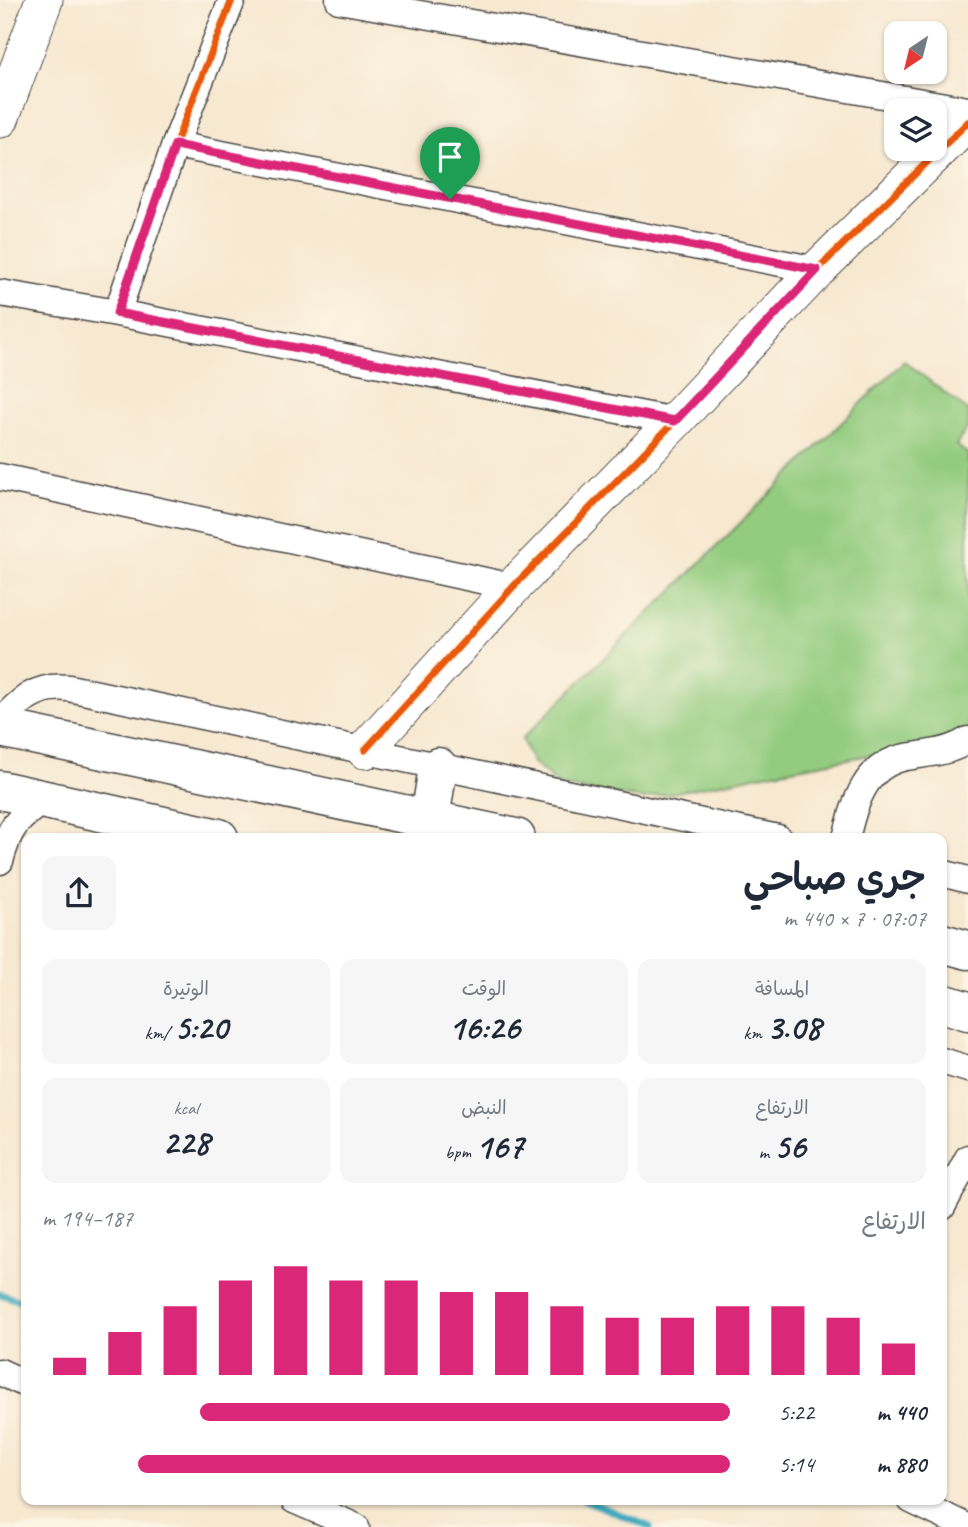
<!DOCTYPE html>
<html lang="ar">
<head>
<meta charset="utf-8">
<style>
  body { margin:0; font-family:Caveat,"Playpen Sans Arabic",sans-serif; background:#f6f6f7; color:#1f2937; direction:rtl; height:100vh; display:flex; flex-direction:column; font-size:26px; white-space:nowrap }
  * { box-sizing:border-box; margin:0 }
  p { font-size:23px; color:#747a83 }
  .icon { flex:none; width:38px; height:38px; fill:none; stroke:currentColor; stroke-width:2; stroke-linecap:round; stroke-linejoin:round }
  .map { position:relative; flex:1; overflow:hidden; direction:ltr }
  .sheet { position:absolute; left:21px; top:833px; width:926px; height:672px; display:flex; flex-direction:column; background:#fff; border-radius:14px; box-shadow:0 2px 5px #0004; direction:rtl }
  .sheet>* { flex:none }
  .needle { width:46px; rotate:215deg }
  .buttons { position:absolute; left:884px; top:21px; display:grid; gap:14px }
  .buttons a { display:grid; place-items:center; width:63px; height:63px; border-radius:14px; background:#fff; box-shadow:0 2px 5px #0004; font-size:35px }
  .pin { position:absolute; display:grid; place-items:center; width:60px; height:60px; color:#fff; margin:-72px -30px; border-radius:50% 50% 50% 0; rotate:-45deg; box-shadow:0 0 7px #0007 }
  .pin .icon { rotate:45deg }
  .round { display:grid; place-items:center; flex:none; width:74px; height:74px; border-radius:14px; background:#f6f6f7 }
  .overview { display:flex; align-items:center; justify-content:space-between; height:119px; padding:0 21px }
  h1 { font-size:38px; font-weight:600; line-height:52px }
  .figures { display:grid; grid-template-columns:repeat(3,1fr); gap:10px; height:119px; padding:7px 21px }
  .figures div { display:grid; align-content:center; border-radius:14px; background:#f6f6f7; text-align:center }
  .figures b { font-size:35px; font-weight:600 }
  .figures small { font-size:19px; font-weight:400 }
  .figures p { font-size:19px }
  .chart { height:196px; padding:14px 21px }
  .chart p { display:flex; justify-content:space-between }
  .chart svg { width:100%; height:126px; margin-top:7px; stroke:#db2777; stroke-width:6 }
  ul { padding:0 21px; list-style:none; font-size:23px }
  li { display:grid; grid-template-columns:112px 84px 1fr; align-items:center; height:52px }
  li i { height:18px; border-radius:9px; background:#db2777 }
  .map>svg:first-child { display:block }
  .grass { fill:#93cc7f; stroke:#5f7c55; stroke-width:2 }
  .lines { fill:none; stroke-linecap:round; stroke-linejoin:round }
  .stream { stroke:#3daabd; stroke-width:7 }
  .street-casing { stroke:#4a4744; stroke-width:29 }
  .secondary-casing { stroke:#4a4744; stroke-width:39 }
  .primary-casing { stroke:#4a4744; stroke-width:41 }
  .street { stroke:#fff; stroke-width:26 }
  .secondary { stroke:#fff; stroke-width:37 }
  .primary { stroke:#fff; stroke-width:38 }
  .cycleway-casing { stroke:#fcf5e5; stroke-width:11 }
  .cycleway { stroke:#e8590c; stroke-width:7 }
  .route-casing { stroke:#fff; stroke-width:14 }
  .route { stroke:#db2777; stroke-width:9 }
</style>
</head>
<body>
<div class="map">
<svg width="968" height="1527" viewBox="0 0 968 1527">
  <rect width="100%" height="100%" fill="#fcf5e5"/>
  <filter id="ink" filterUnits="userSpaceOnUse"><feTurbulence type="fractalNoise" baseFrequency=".0143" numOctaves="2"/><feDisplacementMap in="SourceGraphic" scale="14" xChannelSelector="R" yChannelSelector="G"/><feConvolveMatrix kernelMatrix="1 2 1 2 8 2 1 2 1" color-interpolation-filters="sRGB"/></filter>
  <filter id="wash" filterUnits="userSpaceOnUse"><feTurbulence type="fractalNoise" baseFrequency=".00686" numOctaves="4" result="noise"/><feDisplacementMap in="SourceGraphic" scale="28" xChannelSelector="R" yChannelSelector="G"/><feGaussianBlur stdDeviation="1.57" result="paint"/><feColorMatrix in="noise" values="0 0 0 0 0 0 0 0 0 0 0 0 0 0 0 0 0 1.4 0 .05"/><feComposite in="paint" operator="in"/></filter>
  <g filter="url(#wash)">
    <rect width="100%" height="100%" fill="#f7e8d0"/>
    <!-- grass -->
    <path class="grass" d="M904,361l64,50v16l-12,18 12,9v273l-9,12 -184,33 -132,27 -83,-13 -28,-24 -10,-23z"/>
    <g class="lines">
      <!-- stream -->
      <path class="stream" d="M0,1294l26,9
        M585,1500l65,27"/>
    </g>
  </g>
  <g filter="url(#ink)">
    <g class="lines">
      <defs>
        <path id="street" d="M232,0l-57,145 -58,168 558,108
          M339,0l629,110
          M175,145l642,125
          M0,293l117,20
          M0,477l513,110
          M0,722c21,-22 37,-38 69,-34l709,150
          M846,838c9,-35 18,-73 60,-81 23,-4 42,-4 62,-17
          M0,861c10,-35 14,-38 43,-61
          M942,873l26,7
          M942,1061l26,8
          M942,1207l26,-49
          M0,1372l26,12
          M294,1500l62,27
          M911,1500l56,27"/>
        <path id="secondary" d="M0,119l44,-119
          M365,750l148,-163 162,-166 142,-151 151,-148"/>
        <path id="primary" d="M0,728l516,110
          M0,790l219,48
          M430,819l8,-52
          M942,943l26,7
          M942,1003l26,8"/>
      </defs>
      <!-- street casing -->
      <use href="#street" class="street-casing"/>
      <!-- secondary casing -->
      <use href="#secondary" class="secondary-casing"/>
      <!-- primary casing -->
      <use href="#primary" class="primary-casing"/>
      <!-- street -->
      <use href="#street" class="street"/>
      <!-- secondary -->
      <use href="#secondary" class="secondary"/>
      <!-- primary -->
      <use href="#primary" class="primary"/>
      <defs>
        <path id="cycleway" d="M232,0l-57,145 -58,168 558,108
          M365,750l148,-163 162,-166 142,-151 151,-148"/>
      </defs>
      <!-- cycleway casing -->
      <use href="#cycleway" class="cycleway-casing"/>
      <!-- cycleway -->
      <use href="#cycleway" class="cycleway"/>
    </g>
  </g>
  <g class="lines" filter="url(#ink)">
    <defs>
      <path id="route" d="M175,145l642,125 -142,151 -558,-108z"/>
    </defs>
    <!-- route casing -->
    <use href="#route" class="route-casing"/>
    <!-- route -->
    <use href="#route" class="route"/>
  </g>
</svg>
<div class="buttons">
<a><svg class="needle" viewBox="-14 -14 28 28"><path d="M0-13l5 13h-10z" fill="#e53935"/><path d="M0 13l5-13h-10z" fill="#747a83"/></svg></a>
<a><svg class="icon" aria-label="layers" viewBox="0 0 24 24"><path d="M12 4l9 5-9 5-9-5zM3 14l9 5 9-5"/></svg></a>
</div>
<div class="pin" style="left:450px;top:199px;background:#1e9e55"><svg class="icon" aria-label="arrive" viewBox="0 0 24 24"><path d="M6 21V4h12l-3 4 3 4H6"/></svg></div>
<section class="sheet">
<div class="overview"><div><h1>جري صباحي</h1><p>07:07 · 7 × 440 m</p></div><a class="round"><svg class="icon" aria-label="share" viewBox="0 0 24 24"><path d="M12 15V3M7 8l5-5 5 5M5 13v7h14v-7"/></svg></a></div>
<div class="figures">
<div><p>المسافة</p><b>3.08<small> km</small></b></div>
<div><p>الوقت</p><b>16:26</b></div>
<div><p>الوتيرة</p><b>5:20<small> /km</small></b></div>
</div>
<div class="figures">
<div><p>الارتفاع</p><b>56<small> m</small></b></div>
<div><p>النبض</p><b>167<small> bpm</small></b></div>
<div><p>kcal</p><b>228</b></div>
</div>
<div class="chart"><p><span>الارتفاع</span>187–194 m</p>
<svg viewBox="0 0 160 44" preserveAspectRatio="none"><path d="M5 44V38M15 44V29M25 44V20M35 44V11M45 44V6M55 44V11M65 44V11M75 44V15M85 44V15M95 44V20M105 44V24M115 44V24M125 44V20M135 44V20M145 44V24M155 44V33"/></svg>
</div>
<ul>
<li><b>440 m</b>5:22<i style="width:77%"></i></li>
<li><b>880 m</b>5:14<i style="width:86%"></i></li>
</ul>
</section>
</div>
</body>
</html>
